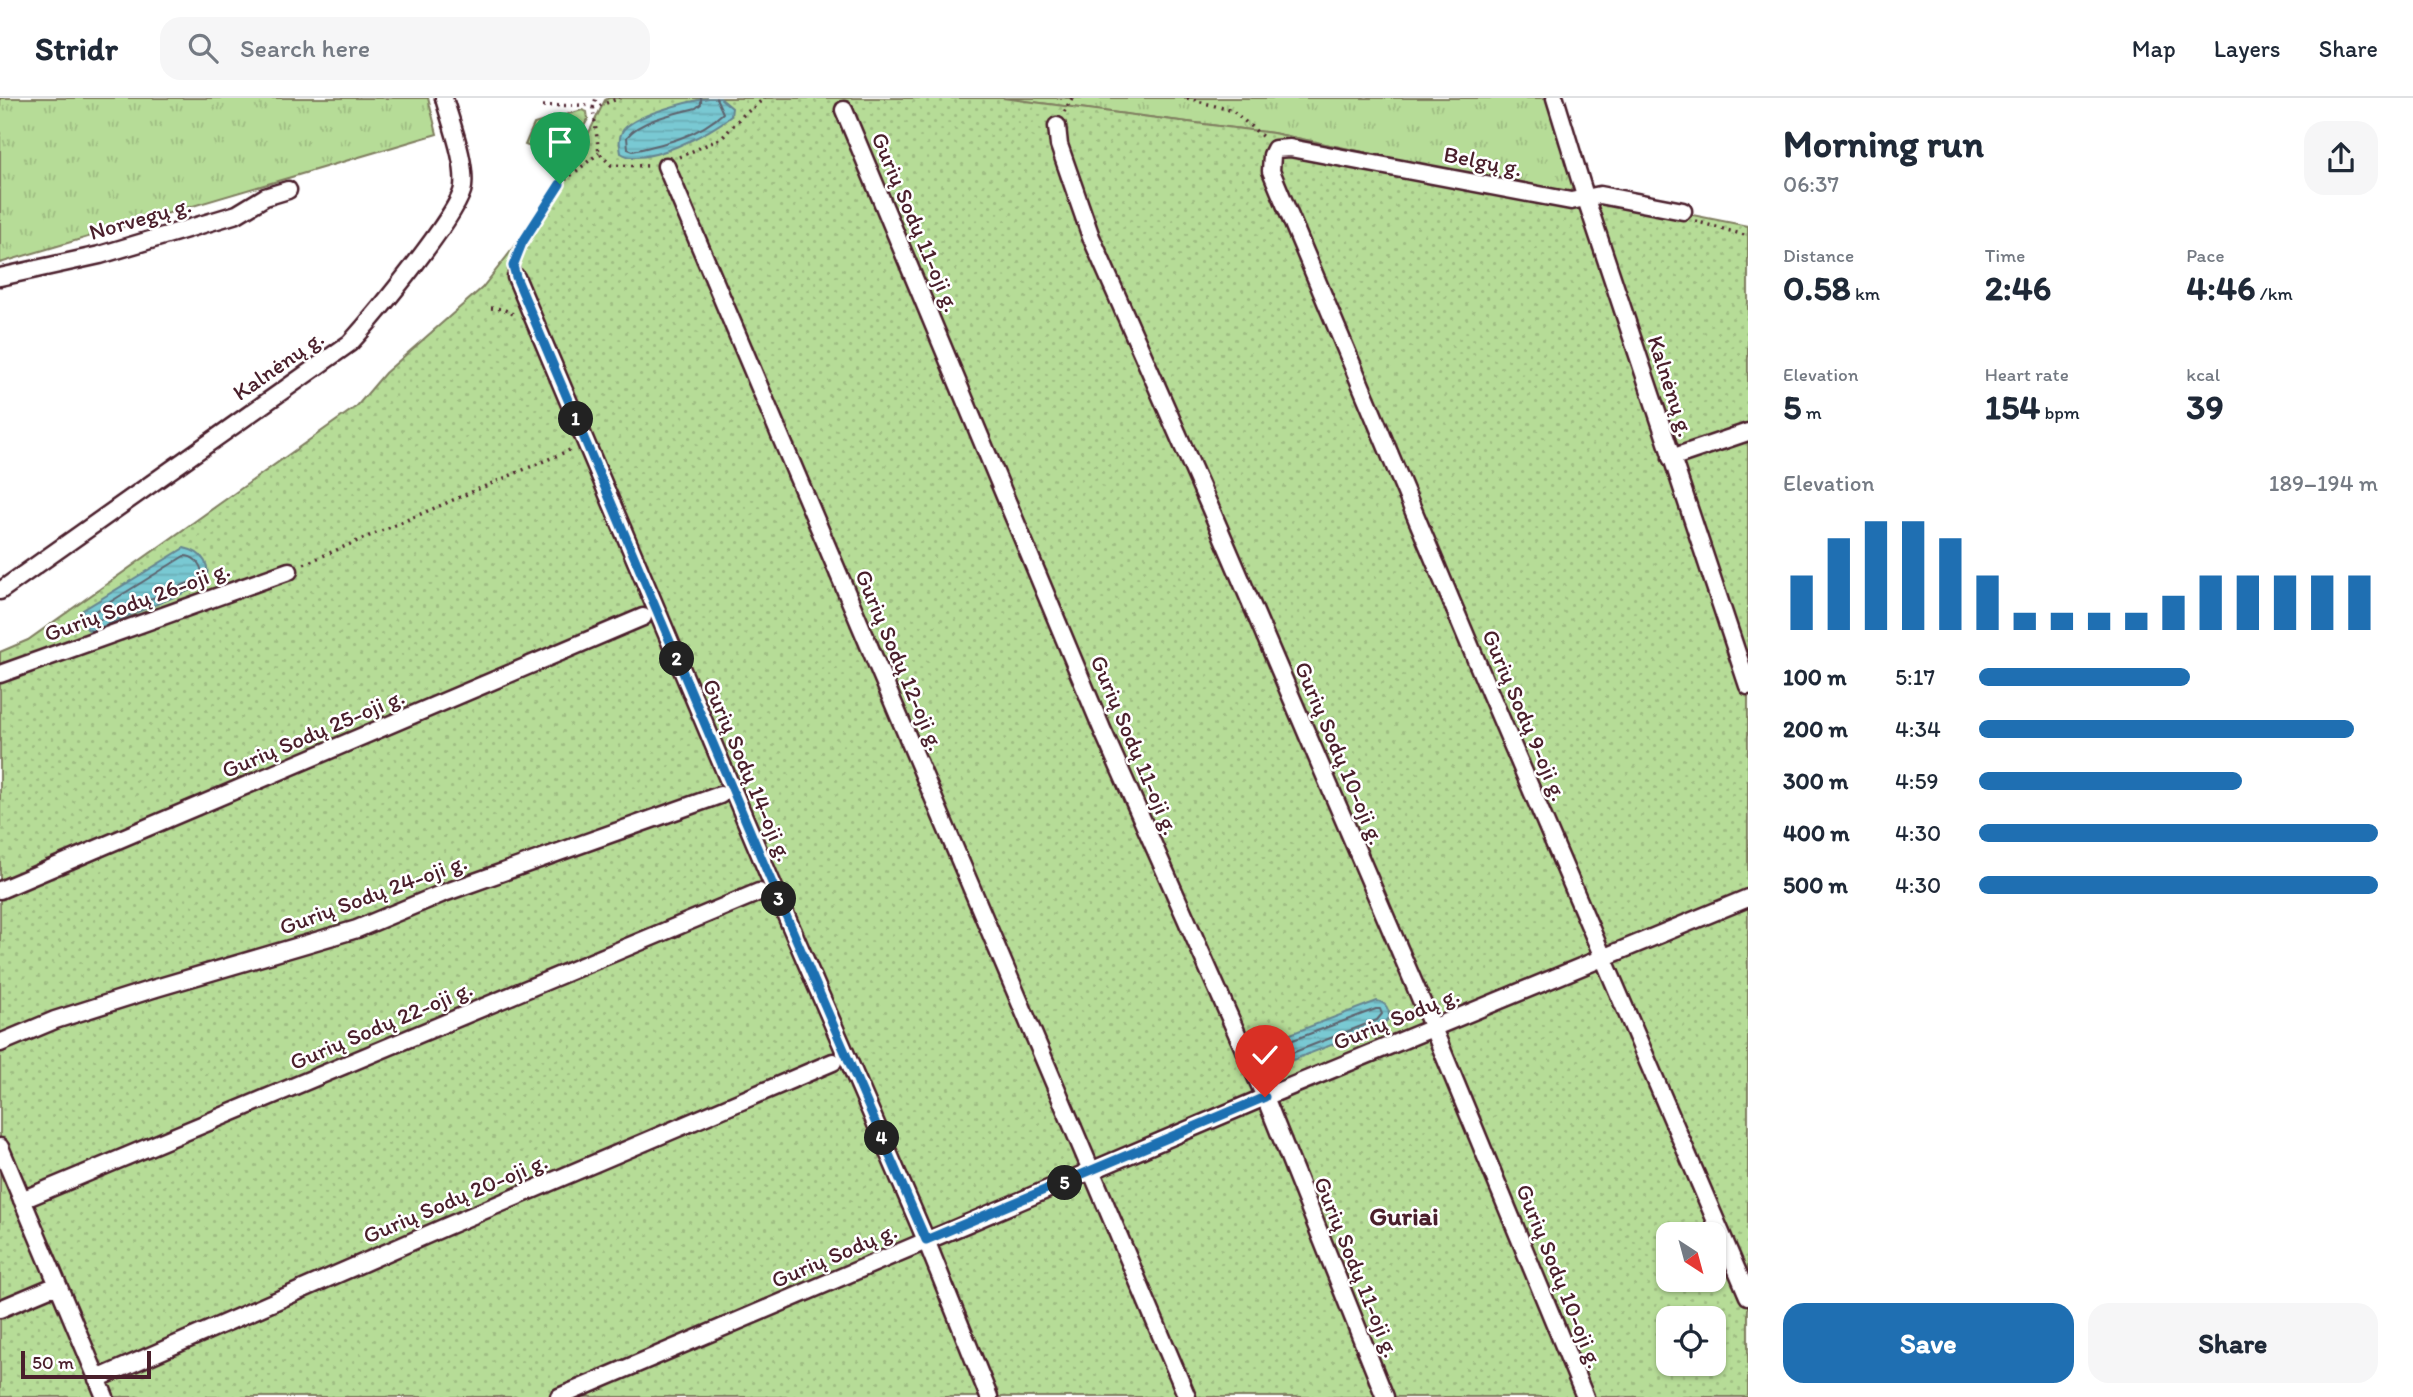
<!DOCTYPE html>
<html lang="en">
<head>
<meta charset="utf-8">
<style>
  body { margin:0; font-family:Itim,sans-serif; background:#f6f6f7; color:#1f2937; height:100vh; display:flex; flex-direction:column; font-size:26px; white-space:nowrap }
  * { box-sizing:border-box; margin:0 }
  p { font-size:23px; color:#747a83 }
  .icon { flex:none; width:38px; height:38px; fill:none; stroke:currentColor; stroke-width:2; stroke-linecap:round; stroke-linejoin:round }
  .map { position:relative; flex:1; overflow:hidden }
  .sheet { display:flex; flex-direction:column; background:#fff; width:665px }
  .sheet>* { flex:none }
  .needle { width:46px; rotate:144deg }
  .buttons { position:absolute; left:1656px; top:1124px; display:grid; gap:14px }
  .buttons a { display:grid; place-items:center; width:70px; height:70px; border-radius:14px; background:#fff; box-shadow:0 2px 5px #0004; font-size:35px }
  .scale { position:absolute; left:21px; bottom:18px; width:130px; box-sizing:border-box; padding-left:7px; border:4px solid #4a1f2b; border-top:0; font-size:19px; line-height:24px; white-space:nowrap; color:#4a1f2b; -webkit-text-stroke:5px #fff; paint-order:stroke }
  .pin { position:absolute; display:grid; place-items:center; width:60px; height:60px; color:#fff; margin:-72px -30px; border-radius:50% 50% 50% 0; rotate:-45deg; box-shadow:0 0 7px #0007 }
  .pin .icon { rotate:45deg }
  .km { position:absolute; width:35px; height:35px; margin:-18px; border-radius:50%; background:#222; color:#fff; font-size:19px; line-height:35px; text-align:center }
  .round { display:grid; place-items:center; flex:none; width:74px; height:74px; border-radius:21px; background:#f6f6f7 }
  .head { display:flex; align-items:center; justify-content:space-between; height:119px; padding:0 35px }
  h1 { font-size:38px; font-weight:700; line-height:52px }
  .metrics { display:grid; grid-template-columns:repeat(3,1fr); gap:10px; height:119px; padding:7px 35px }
  .metrics div { display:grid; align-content:center }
  .metrics b { font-size:35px; font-weight:700 }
  .metrics small { font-size:19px; font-weight:400 }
  .metrics p { font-size:19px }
  .chart { height:196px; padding:14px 35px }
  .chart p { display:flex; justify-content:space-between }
  .chart svg { width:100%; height:126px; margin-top:7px; stroke:#1f6fb2; stroke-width:6 }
  .cta { display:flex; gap:14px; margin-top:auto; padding:14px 35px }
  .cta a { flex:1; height:80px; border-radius:21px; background:#1f6fb2; color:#fff; font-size:28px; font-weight:700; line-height:80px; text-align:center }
  .cta a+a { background:#f6f6f7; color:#1f2937 }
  ul { padding:0 35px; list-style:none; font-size:23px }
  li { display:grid; grid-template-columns:112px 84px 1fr; align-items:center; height:52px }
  li i { height:18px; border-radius:9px; background:#1f6fb2 }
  header { display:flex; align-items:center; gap:42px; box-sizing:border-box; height:98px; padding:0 35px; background:#fff; border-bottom:2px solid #e0e1e3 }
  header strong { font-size:33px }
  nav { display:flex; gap:38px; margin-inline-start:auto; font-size:24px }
  .search { width:490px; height:63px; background:#f6f6f7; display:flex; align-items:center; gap:18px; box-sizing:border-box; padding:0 24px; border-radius:21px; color:#747a83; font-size:26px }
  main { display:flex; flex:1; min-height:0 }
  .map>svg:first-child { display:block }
  .grass { fill:url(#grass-tufts); stroke:#807e61; stroke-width:2 }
  .garden { fill:url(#garden-dots); stroke:#807e61; stroke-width:2; fill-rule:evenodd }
  .water { fill:url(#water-rules); stroke:#668590; stroke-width:2 }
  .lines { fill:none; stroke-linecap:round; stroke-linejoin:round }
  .shore { stroke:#5d636e; stroke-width:2 }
  .minor-casing { stroke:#4a1f2b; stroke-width:21 }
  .path { stroke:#4a1f2b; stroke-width:3.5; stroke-dasharray:2 5; stroke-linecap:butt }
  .minor { stroke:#fff; stroke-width:16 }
  .route-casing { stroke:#fff; stroke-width:14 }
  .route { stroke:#1f6fb2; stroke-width:9 }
  .labels { text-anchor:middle; stroke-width:5; stroke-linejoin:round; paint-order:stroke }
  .street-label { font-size:23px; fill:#4a1f2b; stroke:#fff }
  .quarter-label { font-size:26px; font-weight:bold; fill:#4a1f2b; stroke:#fff }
</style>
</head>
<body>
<header>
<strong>Stridr</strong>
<div class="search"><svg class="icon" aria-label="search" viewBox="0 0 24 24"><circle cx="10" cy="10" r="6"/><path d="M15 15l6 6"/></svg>Search here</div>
<nav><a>Map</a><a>Layers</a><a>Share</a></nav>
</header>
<main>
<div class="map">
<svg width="1748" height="1299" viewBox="0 0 1748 1299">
  <defs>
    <pattern id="grass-tufts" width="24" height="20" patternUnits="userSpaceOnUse" patternTransform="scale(1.75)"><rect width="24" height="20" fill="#b6dc97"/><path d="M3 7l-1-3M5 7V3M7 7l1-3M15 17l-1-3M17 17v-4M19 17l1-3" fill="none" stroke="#9ebc82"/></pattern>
    <pattern id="garden-dots" width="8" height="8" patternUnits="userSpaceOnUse" patternTransform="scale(1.75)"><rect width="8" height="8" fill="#b6dc97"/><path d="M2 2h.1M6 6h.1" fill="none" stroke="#9ebc82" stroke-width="1.8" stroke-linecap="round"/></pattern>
    <pattern id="water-rules" width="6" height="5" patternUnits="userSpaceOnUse" patternTransform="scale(1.75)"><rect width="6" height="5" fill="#79c9d3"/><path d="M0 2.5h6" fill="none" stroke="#6aacb5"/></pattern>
  </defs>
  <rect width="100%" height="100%" fill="#fff"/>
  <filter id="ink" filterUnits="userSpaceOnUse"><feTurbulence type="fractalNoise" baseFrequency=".0143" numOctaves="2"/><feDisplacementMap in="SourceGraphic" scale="14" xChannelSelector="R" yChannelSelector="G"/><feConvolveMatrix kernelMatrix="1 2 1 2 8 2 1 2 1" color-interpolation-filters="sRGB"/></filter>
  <g filter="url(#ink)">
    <!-- grass -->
    <path class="grass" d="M0,0h428l9,36 -437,129z
      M1002,0h544l28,88 -7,9 -294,-62z
      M582,12l5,2 1,7 -23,41 -40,-15 9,-21z"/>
    <!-- garden -->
    <path class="garden" d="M609,0h393l271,35 294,62h25l156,31v1171h-1748v-745l28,-12 329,-234 28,-33 97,-85 81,-103 42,-85zM1668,1136h45v45h-45zM1668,1220h45v45h-45z"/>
    <!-- water -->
    <path class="water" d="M709,0h11l12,10 -1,8c-19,16 -88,53 -110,37 -1,-7 -3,-14 1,-21 9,-17 69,-31 87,-34z
      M184,450c19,4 30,19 19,37l-111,46 -5,-2 -6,-14 2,-5z
      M1377,903c8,1 13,8 12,17l-6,7 -90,35 -12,-6 -2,-8 6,-10z"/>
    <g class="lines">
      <!-- shore -->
      <path class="shore" d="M701,0v6l-5,4c-20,5 -56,12 -69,29l1,12 5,2c31,-7 66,-15 90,-38l-7,-15
        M184,458c10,0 16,7 18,16l-4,7 -103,43 -4,-2v-6z
        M1376,911h4l2,5 -5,6 -85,33 -6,-3 1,-6 6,-4z"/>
      <defs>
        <path id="minor" d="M1555,0l31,101 162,487
          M844,12l258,619 163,368 120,300
          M1057,28l2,19 32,92 118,268 224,523 152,369
          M666,68l521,1231
          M1683,113l-83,-16 -29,6 -281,-53 -15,1 -3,6 -1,16 213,508 264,617
          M0,179l100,-22 137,-41 28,-17 23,-7
          M516,179l253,599 157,364 63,157
          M1671,360l77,-26
          M0,493l350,-248c21,-23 111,-131 113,-156 3,-26 -12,-63 -19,-89
          M0,576l289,-103
          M0,792l643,-273
          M0,945l55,-23 101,-32 201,-59 84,-35 279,-99
          M0,1049l105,250
          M22,1102l737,-308
          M0,1211l57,-24
          M97,1281l348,-152 388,-165
          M559,1299l706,-300 483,-199"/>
      </defs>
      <!-- minor casing -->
      <use href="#minor" class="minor-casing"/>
      <!-- path -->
      <path class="path" d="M1187,0l46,13 31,27
        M543,8l42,-1 8,3 6,45 12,12 39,1
        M593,10l27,-10
        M593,10l3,-10
        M1064,14l8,-14
        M679,59l43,-19 19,-21 24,-19
        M1695,123l53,15
        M515,165l7,-20 38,-59 39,-31
        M491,210l12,1 12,6
        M304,466l268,-115"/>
      <!-- minor -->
      <use href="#minor" class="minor"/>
    </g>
  </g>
  <g class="lines" filter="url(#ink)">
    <defs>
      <path id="route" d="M560,86l-38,59 -9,23 3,11 253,599 157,364 339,-143"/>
    </defs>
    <!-- route casing -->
    <use href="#route" class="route-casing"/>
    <!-- route -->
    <use href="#route" class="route"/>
  </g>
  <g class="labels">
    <!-- street labels -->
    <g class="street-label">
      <text transform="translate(1483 63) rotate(11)" y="8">Belgų g.</text>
      <text transform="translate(140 120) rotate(-16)" y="8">Norvegų g.</text>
      <text transform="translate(916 124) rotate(67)" y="8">Gurių Sodų 11-oji g.</text>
      <text transform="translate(278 267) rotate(-35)" y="8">Kalnėnų g.</text>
      <text transform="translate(1671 288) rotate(72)" y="8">Kalnėnų g.</text>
      <text transform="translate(137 503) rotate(-20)" y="8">Gurių Sodų 26-oji g.</text>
      <text transform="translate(900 562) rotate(67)" y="8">Gurių Sodų 12-oji g.</text>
      <text transform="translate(1525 617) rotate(67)" y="8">Gurių Sodų 9-oji g.</text>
      <text transform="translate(313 635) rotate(-23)" y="8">Gurių Sodų 25-oji g.</text>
      <text transform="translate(1135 647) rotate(67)" y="8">Gurių Sodų 11-oji g.</text>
      <text transform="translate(1340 655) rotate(67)" y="8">Gurių Sodų 10-oji g.</text>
      <text transform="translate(748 672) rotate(67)" y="8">Gurių Sodų 14-oji g.</text>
      <text transform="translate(373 796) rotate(-20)" y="8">Gurių Sodų 24-oji g.</text>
      <text transform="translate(1396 920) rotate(-22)" y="8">Gurių Sodų g.</text>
      <text transform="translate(381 927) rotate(-23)" y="8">Gurių Sodų 22-oji g.</text>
      <text transform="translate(455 1100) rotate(-23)" y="8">Gurių Sodų 20-oji g.</text>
      <text transform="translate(834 1157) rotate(-23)" y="8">Gurių Sodų g.</text>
      <text transform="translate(1357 1169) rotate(68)" y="8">Gurių Sodų 11-oji g.</text>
      <text transform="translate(1560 1178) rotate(68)" y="8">Gurių Sodų 10-oji g.</text>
    </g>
    <!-- quarter labels -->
    <g class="quarter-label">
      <text x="1404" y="1127">Guriai</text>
    </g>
  </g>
</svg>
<div class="buttons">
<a><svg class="needle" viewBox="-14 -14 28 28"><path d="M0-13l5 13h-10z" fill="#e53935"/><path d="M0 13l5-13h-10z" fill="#747a83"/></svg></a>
<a><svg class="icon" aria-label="locate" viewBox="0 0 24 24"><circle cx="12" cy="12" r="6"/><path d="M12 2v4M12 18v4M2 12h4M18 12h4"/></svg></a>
</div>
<div class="scale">50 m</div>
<div class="pin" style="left:560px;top:86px;background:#1e9e55"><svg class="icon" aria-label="arrive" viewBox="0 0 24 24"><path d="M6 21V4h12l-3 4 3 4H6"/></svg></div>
<div class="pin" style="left:1265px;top:999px;background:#d93025"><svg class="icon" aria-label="check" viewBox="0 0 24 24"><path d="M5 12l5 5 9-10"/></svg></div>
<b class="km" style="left:576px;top:321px">1</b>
<b class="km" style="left:677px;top:561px">2</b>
<b class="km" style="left:779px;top:801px">3</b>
<b class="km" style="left:882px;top:1040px">4</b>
<b class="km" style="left:1065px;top:1085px">5</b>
</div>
<section class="sheet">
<div class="head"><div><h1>Morning run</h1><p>06:37</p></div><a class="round"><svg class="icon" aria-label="share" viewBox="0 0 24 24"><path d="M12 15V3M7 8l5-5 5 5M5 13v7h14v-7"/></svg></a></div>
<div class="metrics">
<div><p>Distance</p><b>0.58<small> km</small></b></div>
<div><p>Time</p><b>2:46</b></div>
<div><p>Pace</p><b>4:46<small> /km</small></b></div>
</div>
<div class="metrics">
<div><p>Elevation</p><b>5<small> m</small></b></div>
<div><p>Heart rate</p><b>154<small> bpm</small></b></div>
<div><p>kcal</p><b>39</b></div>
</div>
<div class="chart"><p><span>Elevation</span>189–194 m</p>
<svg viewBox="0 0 160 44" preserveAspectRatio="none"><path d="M5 44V25M15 44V12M25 44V6M35 44V6M45 44V12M55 44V25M65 44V38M75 44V38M85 44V38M95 44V38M105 44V32M115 44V25M125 44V25M135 44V25M145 44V25M155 44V25"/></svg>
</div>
<ul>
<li><b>100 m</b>5:17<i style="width:53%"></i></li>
<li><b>200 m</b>4:34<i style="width:94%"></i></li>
<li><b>300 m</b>4:59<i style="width:66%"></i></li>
<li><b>400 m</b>4:30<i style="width:100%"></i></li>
<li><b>500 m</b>4:30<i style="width:100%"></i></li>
</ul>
<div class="cta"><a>Save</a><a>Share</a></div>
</section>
</main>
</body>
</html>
